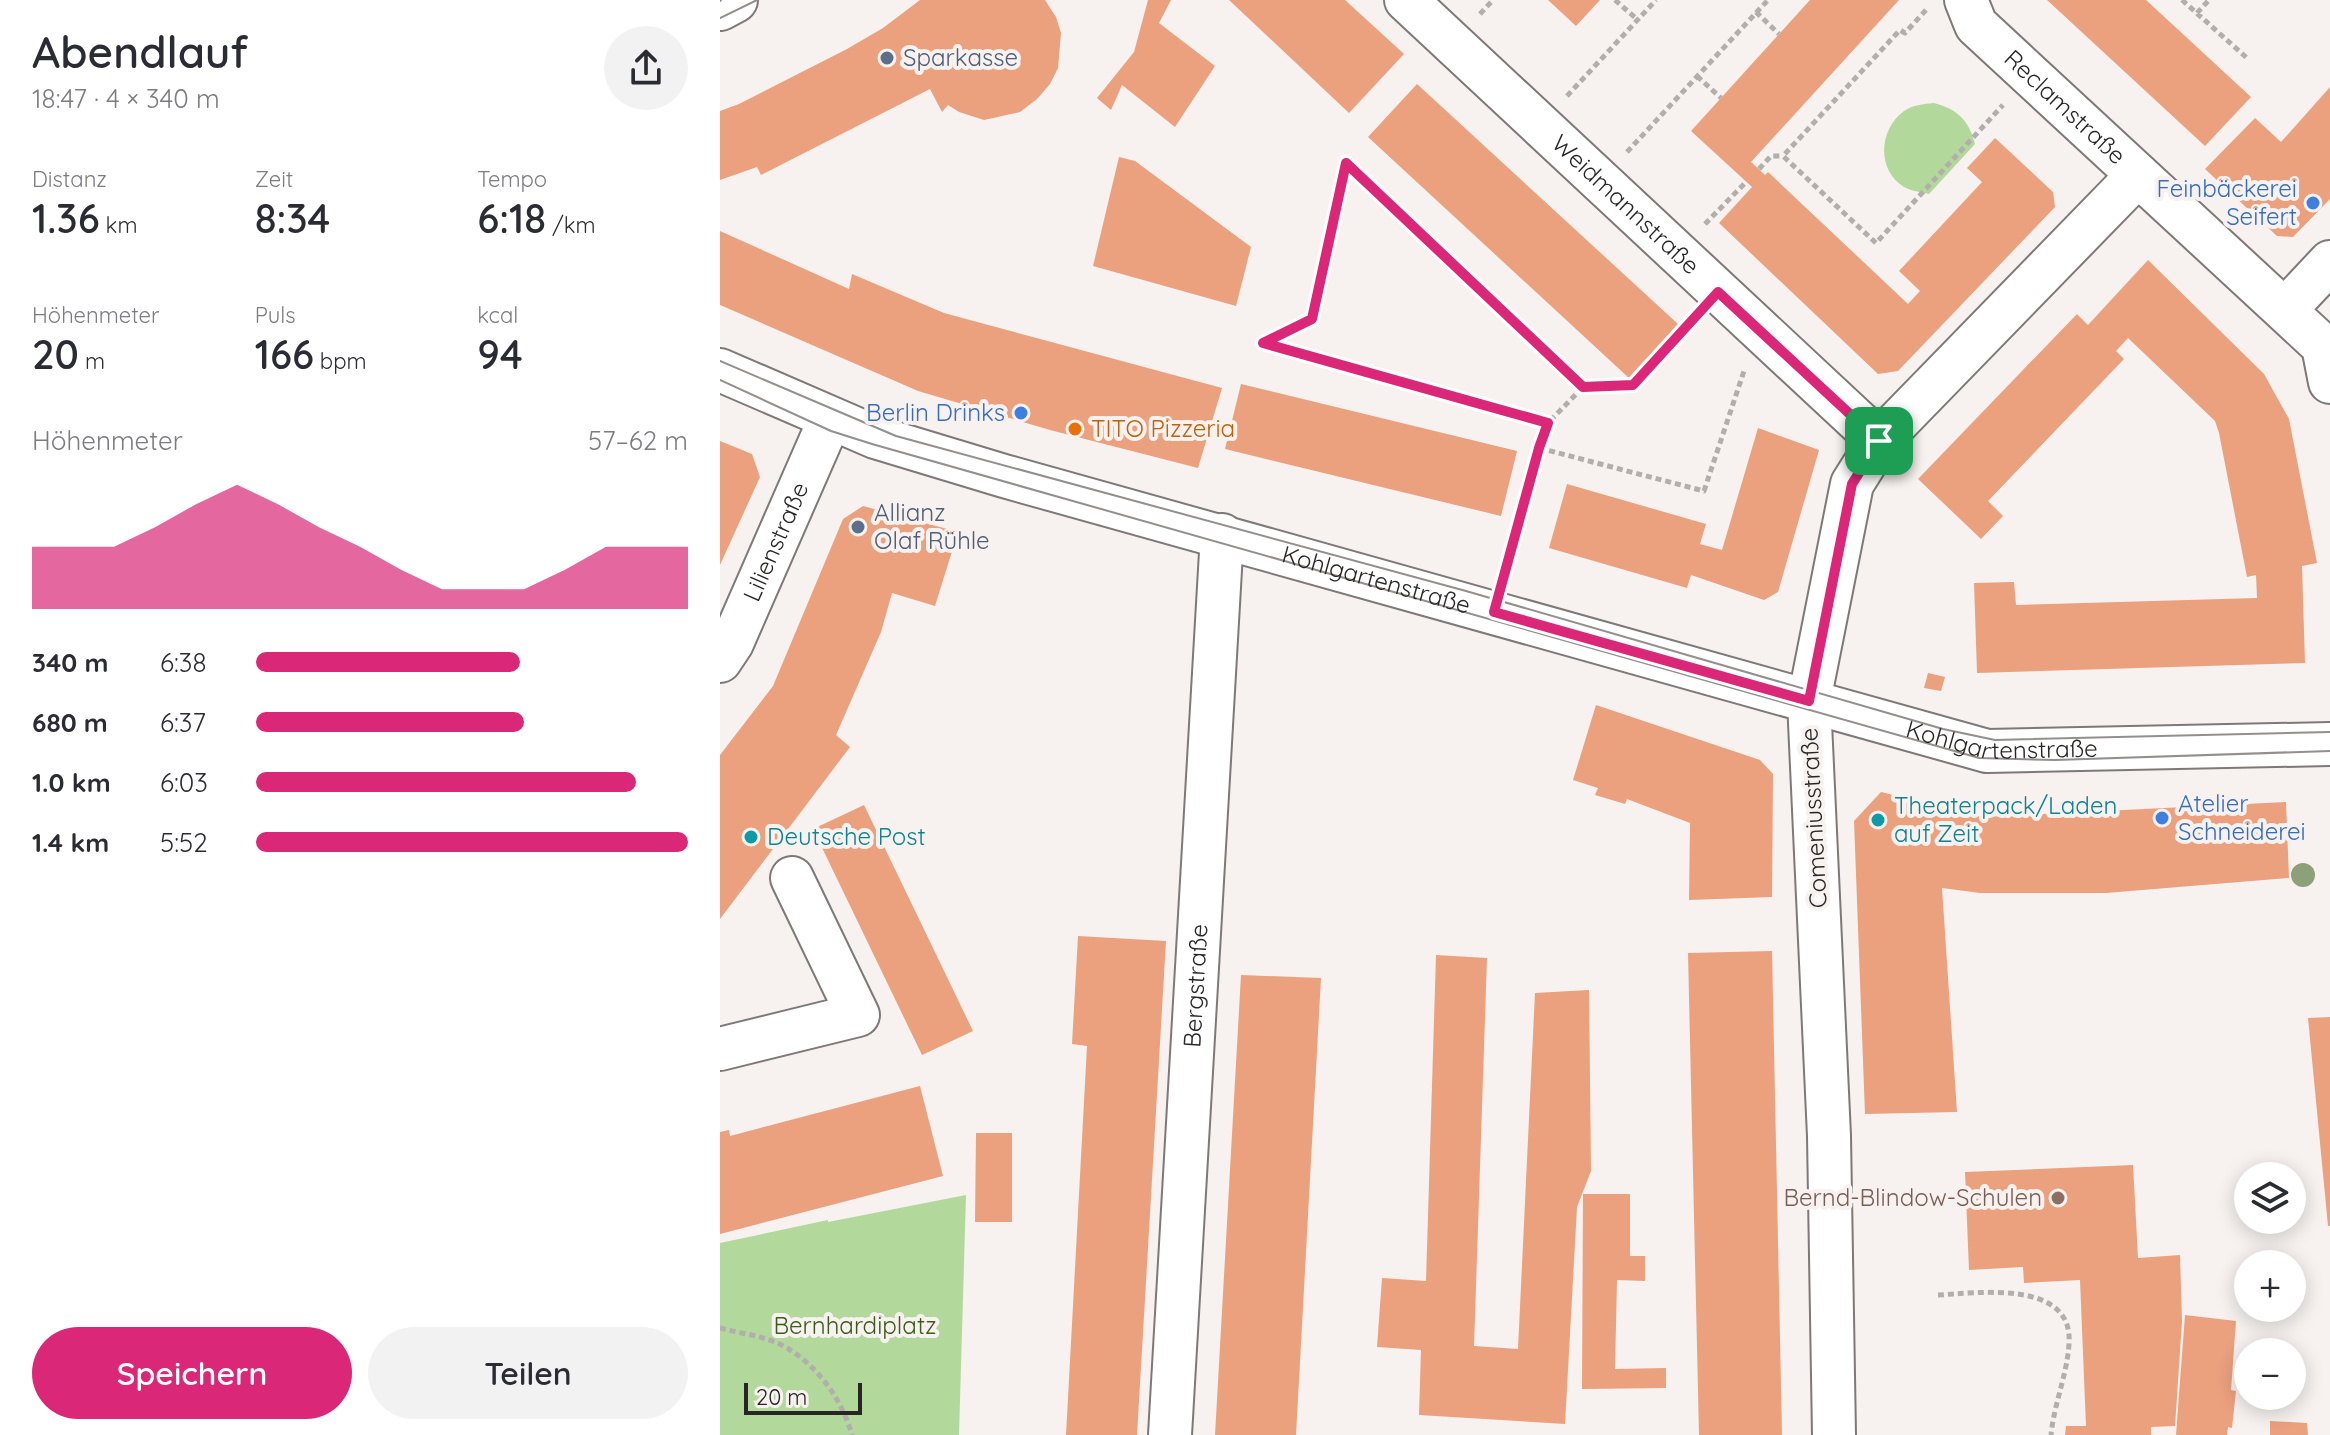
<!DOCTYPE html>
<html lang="de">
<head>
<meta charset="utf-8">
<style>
  body { margin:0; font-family:Quicksand,sans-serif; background:#f2f2f3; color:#2b2b33; height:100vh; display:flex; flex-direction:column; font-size:30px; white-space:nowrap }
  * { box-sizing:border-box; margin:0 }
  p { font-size:26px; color:#7c7c81 }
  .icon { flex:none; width:44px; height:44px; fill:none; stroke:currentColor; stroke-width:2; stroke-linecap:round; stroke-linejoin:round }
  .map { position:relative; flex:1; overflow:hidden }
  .panel { display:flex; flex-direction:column; background:#fff; width:720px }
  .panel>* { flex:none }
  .tools { position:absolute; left:1514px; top:1162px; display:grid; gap:16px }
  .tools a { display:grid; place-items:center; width:72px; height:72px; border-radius:50%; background:#fff; box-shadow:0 4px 20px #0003; font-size:40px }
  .scale { position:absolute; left:24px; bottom:20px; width:118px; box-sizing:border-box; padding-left:8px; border:4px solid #282625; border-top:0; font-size:22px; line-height:28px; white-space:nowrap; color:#282625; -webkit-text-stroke:6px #f7f2ef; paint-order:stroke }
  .pin { position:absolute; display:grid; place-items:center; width:68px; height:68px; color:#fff; margin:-34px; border-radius:16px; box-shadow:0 4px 12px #0006 }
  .round { display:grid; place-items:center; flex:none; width:84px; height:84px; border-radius:42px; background:#f2f2f3 }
  .head { display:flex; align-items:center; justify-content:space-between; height:136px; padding:0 32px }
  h1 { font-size:44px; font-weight:600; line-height:60px }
  .stats { display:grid; grid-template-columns:repeat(3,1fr); gap:12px; height:136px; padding:8px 32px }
  .stats div { display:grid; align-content:center }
  .stats b { font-size:40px; font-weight:600 }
  .stats small { font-size:22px; font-weight:400 }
  .stats p { font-size:22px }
  .chart { height:224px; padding:16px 32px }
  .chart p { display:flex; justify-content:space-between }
  .chart svg { width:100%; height:144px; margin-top:8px; fill:#db2777; opacity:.7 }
  .cta { display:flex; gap:16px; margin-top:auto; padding:16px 32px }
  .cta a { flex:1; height:92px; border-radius:48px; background:#db2777; color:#fff; font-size:32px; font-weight:600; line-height:92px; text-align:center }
  .cta a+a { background:#f2f2f3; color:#2b2b33 }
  ul { padding:0 32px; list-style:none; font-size:26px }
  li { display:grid; grid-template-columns:128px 96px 1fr; align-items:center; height:60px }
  li i { height:20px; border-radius:10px; background:#db2777 }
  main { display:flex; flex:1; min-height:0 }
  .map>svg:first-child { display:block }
  .green { fill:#b3d89b }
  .building { fill:#eba07e }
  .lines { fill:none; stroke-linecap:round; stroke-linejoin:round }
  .minor-casing { stroke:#7e7977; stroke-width:46 }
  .major-casing { stroke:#7e7977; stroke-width:48 }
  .path { stroke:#b2aeac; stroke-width:5; stroke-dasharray:6 4; stroke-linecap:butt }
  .minor { stroke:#fff; stroke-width:42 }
  .major { stroke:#fff; stroke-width:44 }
  .tram { stroke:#938f8d; stroke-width:2 }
  .tree { fill:#8ea079 }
  .route-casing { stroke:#fff; stroke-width:16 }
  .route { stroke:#db2777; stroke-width:10 }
  .service-dot { fill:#5c6f8a; stroke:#f7f2ef; stroke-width:3 }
  .shop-dot { fill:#3f7fe0; stroke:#f7f2ef; stroke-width:3 }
  .food-dot { fill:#e8710a; stroke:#f7f2ef; stroke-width:3 }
  .culture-dot { fill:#0f9aa8; stroke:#f7f2ef; stroke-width:3 }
  .education-dot { fill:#8d6e63; stroke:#f7f2ef; stroke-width:3 }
  .labels { text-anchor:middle; stroke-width:8; stroke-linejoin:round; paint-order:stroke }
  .service-label { font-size:24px; fill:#4e5e75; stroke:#f7f2ef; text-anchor:start }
  .street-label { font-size:24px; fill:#282625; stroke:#f7f2ef }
  .shop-label { font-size:24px; fill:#366cbe; stroke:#f7f2ef; text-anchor:end }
  .food-label { font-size:24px; fill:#c56008; stroke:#f7f2ef; text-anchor:start }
  .culture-label { font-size:24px; fill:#0d838f; stroke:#f7f2ef; text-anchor:start }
  .education-label { font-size:24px; fill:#785e54; stroke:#f7f2ef; text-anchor:end }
  .park-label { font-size:24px; fill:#395d19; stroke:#f7f2ef }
</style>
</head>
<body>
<main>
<section class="panel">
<div class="head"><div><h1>Abendlauf</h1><p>18:47 · 4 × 340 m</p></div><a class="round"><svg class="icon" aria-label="share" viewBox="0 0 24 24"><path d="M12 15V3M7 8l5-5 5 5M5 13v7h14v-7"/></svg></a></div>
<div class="stats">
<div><p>Distanz</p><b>1.36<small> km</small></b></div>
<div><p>Zeit</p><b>8:34</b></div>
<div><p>Tempo</p><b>6:18<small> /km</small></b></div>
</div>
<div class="stats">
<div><p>Höhenmeter</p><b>20<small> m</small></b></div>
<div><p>Puls</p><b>166<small> bpm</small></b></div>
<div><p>kcal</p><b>94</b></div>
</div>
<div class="chart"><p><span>Höhenmeter</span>57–62 m</p>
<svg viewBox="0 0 160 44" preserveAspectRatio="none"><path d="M0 44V25L10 25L20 25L30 19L40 12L50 6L60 12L70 19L80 25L90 32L100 38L110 38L120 38L130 32L140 25L150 25L160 25V44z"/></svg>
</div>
<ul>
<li><b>340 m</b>6:38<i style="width:61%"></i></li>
<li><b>680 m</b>6:37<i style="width:62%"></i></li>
<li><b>1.0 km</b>6:03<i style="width:88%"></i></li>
<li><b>1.4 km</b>5:52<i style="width:100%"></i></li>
</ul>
<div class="cta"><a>Speichern</a><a>Teilen</a></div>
</section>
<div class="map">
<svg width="1610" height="1435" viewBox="0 0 1610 1435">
  <rect width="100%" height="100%" fill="#f7f2ef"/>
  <!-- green -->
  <path class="green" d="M1214,103c23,6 35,17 41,41l-46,50c-8,-2 -18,-3 -25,-7 -28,-17 -25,-58 0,-76 9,-6 19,-7 30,-8z
    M246,1195l-7,240h-239v-192l108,-23v2z"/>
  <!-- building -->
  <path class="building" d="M200,0h125l11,17 5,16 -3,35 -8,16 -13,15 -17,13 -36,8 -25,-8 -11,-7 -6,7 -12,-23 -169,86 -4,-8 -37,13v-69l19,-7 108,-55 36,-21z
    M428,0h23l-12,23 56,43 -40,61 -53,-42 -11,25 -14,-12 37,-46z
    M509,0h116l59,54 -55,59z
    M828,0h52l-24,26z
    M1090,0h89l-148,162 14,13 3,-3 140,132 12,-13 -21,-20 83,-89 -15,-14 28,-30 58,54 2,15 -157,164 -20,3 -159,-151 33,-36 -61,-56z
    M1327,0h99l105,97 -46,49z
    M697,84l262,241 -49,54 -262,-242z
    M1610,87v112l-37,38 -16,-1 -72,-67 50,-51 26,24z
    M399,157l16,4 116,86 -15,59 -143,-40z
    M0,231l129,58 3,-15 92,39 278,75 -24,80 -148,-38 -132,-39 -198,-86z
    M1428,260l116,114 25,45 28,144 -15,3 3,97 -328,10 -3,-90 40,-1 2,23 241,-7 -1,-23 -9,2 -28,-144 -4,-12 -87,-83 -12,13 8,8 -136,142 15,15 -22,23 -63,-60 159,-165 11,11z
    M521,384l276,67 -16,65 -276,-67z
    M1038,428l61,22 -41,142 -14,8 -73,-25 -4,13 -138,-40 18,-64 139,40 -6,20 22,6z
    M0,441l32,13 8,23 -40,88z
    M143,506l95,26 -23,74 -43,-13 -11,39 -45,103 14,12 -130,172v-164l53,-69 70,-167z
    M1208,673l17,4 -4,14 -17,-3z
    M876,705l164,55 13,14 -1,123 -83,3 1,-77 -63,-24 -2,5 -30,-9 3,-7 -25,-8z
    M1161,792l101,25 304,-15 3,76 -183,15h-126l-38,-5 15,224 -92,2 -11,-293z
    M144,805l109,226 -51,24 -109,-226z
    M358,936l88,5 -29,494h-71l21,-389 -15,-2z
    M1052,951l10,484h-83l-11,-482z
    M716,955l51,3 -13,388 44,3 17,-356 54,-3 2,181 -14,36 -12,217 -146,-9 2,-65 -44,-3 5,-69 44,3z
    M521,975l80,3 -25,457h-81z
    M1610,1017v209h-2l-20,-208z
    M200,1086l23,90 -223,58v-102l9,-2 1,6z
    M256,1133h36v89h-37z
    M1413,1165l5,93 42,-3 2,66 -7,105 -24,1v8h-86l1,-9h20l-6,-146 -56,3 -1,-16 -54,3 -4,-98z
    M863,1194h47v62h15v25l-28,-1 -2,89 51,-1v20l-84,1z
    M1465,1315l51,6 -5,69 5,1 -4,37 -4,-1 -1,8h-51z
    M1550,1421l37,2 1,12h-38z"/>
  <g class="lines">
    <defs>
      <g id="minor">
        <path id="s1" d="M686,0l473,441"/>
        <path id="s2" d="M1246,0l10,25 347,321 7,36"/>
        <path d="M1565,310l45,-48"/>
        <path id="s3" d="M0,370l155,67 129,39 983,275 343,-7"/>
        <path id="s4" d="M0,661l12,-18 98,-224"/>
        <path d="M0,1049l138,-34 -66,-137"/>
        <path id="s5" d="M450,1435l52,-900"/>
        <path d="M1114,1435l-5,-299 -20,-435 43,-217 27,-43 259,-266"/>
      </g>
      <path id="major" d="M0,8l15,-8"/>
    </defs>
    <!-- minor casing -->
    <use href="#minor" class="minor-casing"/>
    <!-- major casing -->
    <use href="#major" class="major-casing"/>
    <!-- path -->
    <path class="path" d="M895,0l23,20
      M1462,0l65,58
      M1206,10l-21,23 -5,-3 -117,126 93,87 127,-138
      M1036,12l23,22
      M1477,13l12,-13
      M760,14l13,-14
      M977,76l24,22
      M847,96l89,-96
      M907,152l141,-152
      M626,163l237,224
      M1039,169l12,-13h12
      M985,224l41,-42
      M543,343l285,80
      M544,343l48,-24 34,-156
      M819,448l9,-25 35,-36 50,-2 60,-66
      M785,573l34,-125 165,43 40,-120
      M1218,1295c39,-2 136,-16 131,49 -2,31 -15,60 -18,91
      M0,1328c18,5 38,7 55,14 37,16 66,54 77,93"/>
    <!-- minor -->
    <use href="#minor" class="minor"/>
    <!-- major -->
    <use href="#major" class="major"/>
    <!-- tram -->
    <path class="tram" d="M0,1l1,-1
      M0,18l37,-18
      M0,361l176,75 570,155 477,138 52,11 335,-8
      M0,380l111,51 41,13 1107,314 76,2 275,-9"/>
  </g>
  <!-- trees -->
  <circle class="tree" cx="1583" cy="875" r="12"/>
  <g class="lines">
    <defs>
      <path id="route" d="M626,163l237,224 50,-2 85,-93 161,149 -27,43 -43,217 -315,-89 45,-164 9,-25 -285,-80 49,-24z"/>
    </defs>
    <!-- route casing -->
    <use href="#route" class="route-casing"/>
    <!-- route -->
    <use href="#route" class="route"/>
  </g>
  <!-- markers -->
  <g class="service-dot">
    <circle cx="167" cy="58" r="8"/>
    <circle cx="138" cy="527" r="8"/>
  </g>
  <g class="shop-dot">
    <circle cx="1593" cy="203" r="8"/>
    <circle cx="301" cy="413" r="8"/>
    <circle cx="1442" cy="818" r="8"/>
  </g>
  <circle class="food-dot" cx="355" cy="429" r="8"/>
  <g class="culture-dot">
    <circle cx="1158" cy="820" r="8"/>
    <circle cx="31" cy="837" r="8"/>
  </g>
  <circle class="education-dot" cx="1338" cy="1198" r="8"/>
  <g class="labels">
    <!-- service labels -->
    <g class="service-label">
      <text x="183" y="66">Sparkasse</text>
      <text x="154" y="521">Allianz<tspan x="154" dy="28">Olaf Rühle</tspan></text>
    </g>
    <!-- street labels -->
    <g class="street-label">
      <text dy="8" stroke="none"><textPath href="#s2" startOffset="148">Reclamstraße</textPath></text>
      <text dy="8" stroke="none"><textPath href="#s1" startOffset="300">Weidmannstraße</textPath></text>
      <text dy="8" stroke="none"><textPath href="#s4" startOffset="132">Lilienstraße</textPath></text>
      <text dy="8" stroke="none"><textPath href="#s3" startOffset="690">Kohlgartenstraße</textPath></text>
      <text dy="8" stroke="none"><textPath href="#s3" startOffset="1338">Kohlgartenstraße</textPath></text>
      <text transform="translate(1094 818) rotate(-93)" y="8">Comeniusstraße</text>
      <text dy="8" stroke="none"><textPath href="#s5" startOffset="450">Bergstraße</textPath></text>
    </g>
    <!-- shop labels -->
    <g class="shop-label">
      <text x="1577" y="197">Feinbäckerei<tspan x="1577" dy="28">Seifert</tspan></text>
      <text x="285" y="421">Berlin Drinks</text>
      <text x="1458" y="812" text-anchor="start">Atelier<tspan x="1458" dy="28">Schneiderei</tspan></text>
    </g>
    <!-- food labels -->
    <g class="food-label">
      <text x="371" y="437">TITO Pizzeria</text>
    </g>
    <!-- culture labels -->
    <g class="culture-label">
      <text x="1174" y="814">Theaterpack/Laden<tspan x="1174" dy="28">auf Zeit</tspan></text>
      <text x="47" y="845">Deutsche Post</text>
    </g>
    <!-- education labels -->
    <g class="education-label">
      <text x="1322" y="1206">Bernd-Blindow-Schulen</text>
    </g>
    <!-- park labels -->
    <g class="park-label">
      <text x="135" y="1334">Bernhardiplatz</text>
    </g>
  </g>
</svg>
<div class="tools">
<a><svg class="icon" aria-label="layers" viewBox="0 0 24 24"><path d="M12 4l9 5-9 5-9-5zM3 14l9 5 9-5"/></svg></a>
<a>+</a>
<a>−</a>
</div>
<div class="scale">20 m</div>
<div class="pin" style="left:1159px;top:441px;background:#1e9e55"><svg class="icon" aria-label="arrive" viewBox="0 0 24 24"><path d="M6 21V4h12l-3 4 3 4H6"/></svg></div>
</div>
</main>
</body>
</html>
